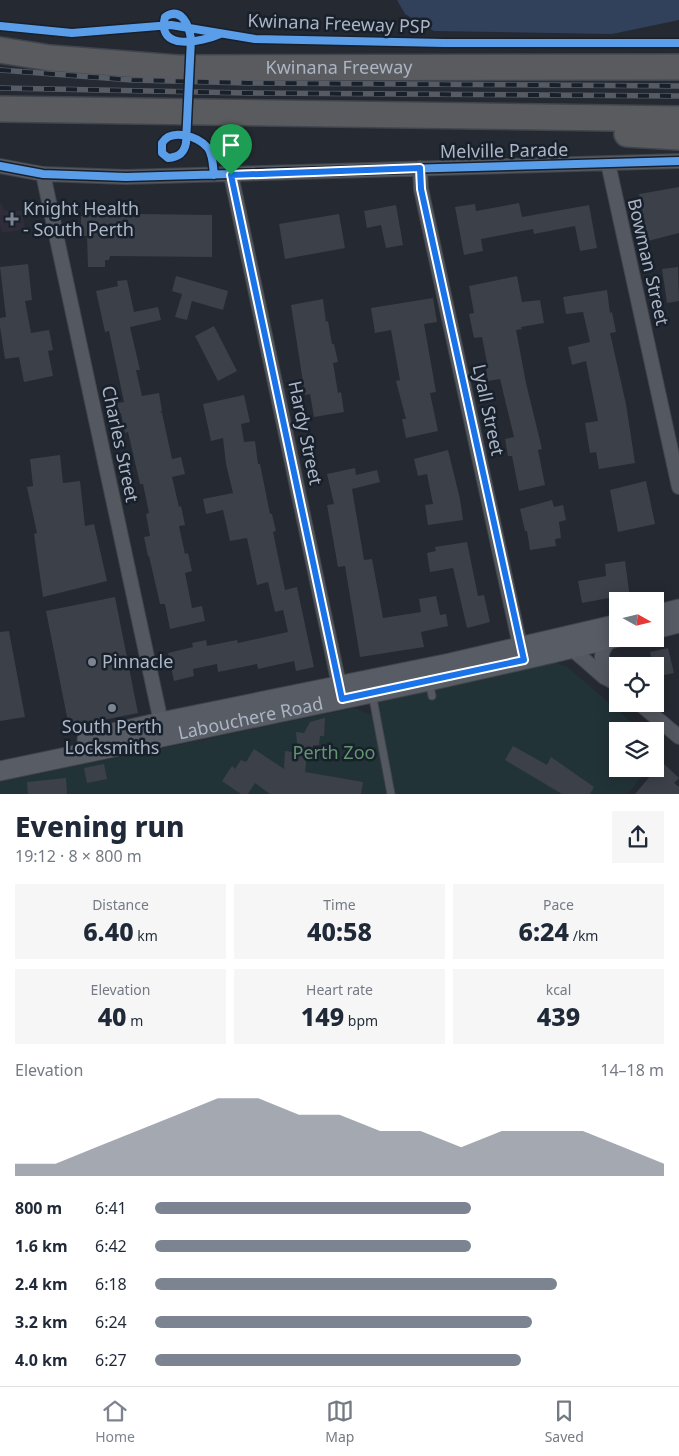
<!DOCTYPE html>
<html lang="en">
<head>
<meta charset="utf-8">
<style>
  body { margin:0; font-family:"Noto Sans",sans-serif; background:#f6f6f7; color:#1f2937; height:100vh; display:flex; flex-direction:column; font-size:19px; white-space:nowrap }
  * { box-sizing:border-box; margin:0 }
  p { font-size:16px; color:#747a83 }
  .icon { flex:none; width:28px; height:28px; fill:none; stroke:currentColor; stroke-width:2; stroke-linecap:round; stroke-linejoin:round }
  .map { position:relative; height:794px; overflow:hidden }
  .drawer { display:flex; flex-direction:column; background:#fff; flex:1 }
  .drawer>* { flex:none }
  .needle { width:32px; rotate:98deg }
  .buttons { position:absolute; left:609px; top:592px; display:grid; gap:10px }
  .buttons a { display:grid; place-items:center; width:55px; height:55px; border-radius:0px; background:#fff; box-shadow:0 2px 12px #0003; font-size:25px }
  .pin { position:absolute; display:grid; place-items:center; width:42px; height:42px; color:#fff; margin:-51px -21px; border-radius:50% 50% 50% 0; rotate:-45deg; box-shadow:0 0 5px #0007 }
  .pin .icon { rotate:45deg }
  .round { display:grid; place-items:center; flex:none; width:52px; height:52px; border-radius:0px; background:#f6f6f7 }
  .summary { display:flex; align-items:center; justify-content:space-between; height:85px; padding:0 15px }
  h1 { font-size:28px; font-weight:800; line-height:38px }
  .figures { display:grid; grid-template-columns:repeat(3,1fr); gap:8px; height:85px; padding:5px 15px }
  .figures div { display:grid; align-content:center; border-radius:0px; background:#f6f6f7; text-align:center }
  .figures b { font-size:25px; font-weight:800 }
  .figures small { font-size:14px; font-weight:400 }
  .figures p { font-size:14px }
  .chart { height:140px; padding:10px 15px }
  .chart p { display:flex; justify-content:space-between }
  .chart svg { width:100%; height:90px; margin-top:5px; fill:#7d8491; opacity:.7 }
  ul { padding:0 15px; list-style:none; font-size:16px }
  li { display:grid; grid-template-columns:80px 60px 1fr; align-items:center; height:38px }
  li i { height:12px; border-radius:6px; background:#7d8491 }
  .menu { display:flex; justify-content:space-around; align-items:center; height:70px; border-top:1px solid #e0e1e3; background:#fff; font-size:14px; color:#747a83 }
  .menu a { display:grid; justify-items:center; gap:2px }
  .menu .selected { color:#7d8491 }
  .map>svg:first-child { display:block }
  .medical { fill:#2f2d3a }
  .green { fill:#223337 }
  .water { fill:#31415b }
  .building { fill:#3c4048 }
  .lines { fill:none; stroke-linecap:round; stroke-linejoin:round }
  .service-casing { stroke:#41444a; stroke-width:9 }
  .minor-casing { stroke:#41444a; stroke-width:16 }
  .secondary-casing { stroke:#41444a; stroke-width:21 }
  .motorway-casing { stroke:#40454d; stroke-width:28 }
  .service { stroke:#545860; stroke-width:7 }
  .minor { stroke:#545860; stroke-width:14 }
  .secondary { stroke:#575c65; stroke-width:19 }
  .motorway { stroke:#595b5f; stroke-width:25 }
  .rail-casing { stroke:#575b63; stroke-width:5.5 }
  .rail { stroke:#18202c; stroke-width:4; stroke-dasharray:11; stroke-linecap:butt }
  .cycleway-casing { stroke:#18202c; stroke-width:11 }
  .cycleway { stroke:#5a9eea; stroke-width:8 }
  .route-casing { stroke:#fff; stroke-width:10 }
  .route { stroke:#1a73e8; stroke-width:6 }
  .poi-dot { fill:#7d8491; stroke:#18202c; stroke-width:2 }
  .labels { text-anchor:middle; stroke-width:5; stroke-linejoin:round; paint-order:stroke }
  .street-label { font-size:18px; fill:#acb5c4; stroke:#18202c }
  .poi-label { font-size:18px; fill:#acb5c4; stroke:#18202c; text-anchor:start }
  .park-label { font-size:18px; fill:#649571; stroke:#18202c }
</style>
</head>
<body>
<div class="map">
<svg width="679" height="794" viewBox="0 0 679 794">
  <rect width="100%" height="100%" fill="#252931"/>
  <!-- medical -->
  <path class="medical" d="M0,203l2,1 2,6 18,1 3,18 -23,4 -2,-7z"/>
  <!-- green -->
  <path class="green" d="M552,662l14,4 76,65h-24v38h31l-22,25h-627v-12l355,-74 15,7 10,-16z"/>
  <!-- water -->
  <path class="water" d="M397,0h282v20l-67,14 -178,-3 -29,-17z"/>
  <!-- building -->
  <path class="building" d="M679,187v46l-31,8 -9,-47z
    M519,203l3,14 67,-12 8,43 -17,3 -5,-25 -41,8 -1,-5 -52,10 2,12 -19,4 -9,-48 20,-3 1,7z
    M396,205l7,40 -17,3 -5,-23 -14,3 -3,-17z
    M142,214l70,1v42l-102,-1 -1,4h-4v7h-17l-1,-31h-6v-20z
    M339,214l6,34 -60,11 -6,-35z
    M28,264l4,36 -7,1 6,32 18,-3 4,20 -5,1 5,25 -29,6 -5,-25 -14,2 -5,-32v-9l6,-1 -6,-50z
    M678,267l1,34 -12,2 -5,-34z
    M176,276l52,15 -5,19 -31,-9 -5,19 -12,-3 7,-23 -10,-3z
    M517,276l5,26 18,-2 4,23 -23,4 1,2 -6,1 10,53 16,66 -4,1 7,35 -26,6 -7,-35h-4l-3,-17 9,-2 -14,-58 -12,2 -3,-18h2l-5,-26 -8,1 -5,-24 5,-1 -5,-27z
    M127,280l7,32 24,-5 3,13 -31,7 10,43h-4l6,26 17,-3 3,18 -2,1 2,1 10,46 9,-2 4,17 -13,3 7,30 2,-1 4,19 -6,1 6,28 3,-1 4,18 -7,2 7,35 10,-2 3,15 -35,8 -5,-25h-5l-11,-48h-1l-4,-19 6,-1 -4,-22 3,-1 -6,-29h-3l-12,-52 -3,1 -4,-20h-2l-2,-10 7,-1 -15,-71 -4,1 -9,-41 22,-5 -1,-5z
    M607,290l3,23 2,-1 4,20 -6,1 16,71 9,59 -36,6 -3,-17 -6,1 -5,-30 13,-2 -12,-60 -14,4 -4,-18 22,-5 -7,-30 -17,2 -3,-17z
    M433,298l4,24 -13,2 12,68 -6,1 8,38 -32,7 -4,-19h4l-10,-38 4,-1 -9,-50 -16,3 -4,-25z
    M323,299l3,23 2,-1 4,23h2l4,18 -5,1 5,30 3,-1 3,20 -30,5 -4,-23 -5,1 -14,-90z
    M214,326l23,45 -19,10 -23,-45z
    M244,395l6,27 -9,2 3,18 11,-1 3,23h2l10,50h2l4,17 -3,1 12,58 12,-3 17,80 -18,4 -2,-10 -36,8 -1,-5 -39,8 -1,-8 -24,5 1,7 -20,5 -6,-28 25,-6 -1,-4 14,-3 1,6 30,-6 1,3 50,-11 -5,-22 -8,2 -7,-30 -11,3 -10,-47 -17,3 -7,-31 -17,4 -3,-15 30,-6 -7,-29 -3,-26 -12,3 -8,-37z
    M448,450l12,49 3,21 -35,5 -3,-20 8,-1 -6,-30 -9,2 -4,-17z
    M60,455l3,28 17,-2 5,45 9,-2 13,57 -64,16 -9,-63 3,-1 -10,-46 6,-1 -3,-27z
    M355,468l1,7 21,-5 3,12 -28,7 12,71 8,-1 11,59 38,-6 -2,-13 17,-3 4,19 6,-1 2,12 -27,6 3,15 -64,10 -15,-91 -7,1 -11,-62 7,-1 -7,-30z
    M646,481l9,43 -37,8 -8,-42z
    M552,500l2,7 9,-2 3,15 -7,2 2,16 -6,1 1,7 -26,4 -3,-19h-2l-5,-22z
    M467,542l11,54 6,-1 6,27 -23,6 -14,-60 -23,4 -3,-19 9,-2 -1,-4z
    M625,561l5,37 -20,2 -1,-2 -27,5 -4,-22 28,-5 -1,-12z
    M115,597l23,116 -69,14 -23,-116z
    M9,631l16,86 -25,4v-89z
    M668,648l6,25 -19,4v-11h-2l-3,-14z
    M325,718l-1,18h-4l-1,9h-6l-1,10h-5l-2,17 58,10 -2,12h-91l-15,-11 -7,11h-7l-19,-13 10,-15 3,3 6,-9 5,2 8,-13 30,20 1,-18 7,1 5,-9 -1,-11 8,1 6,-11z
    M513,746l34,19 4,-8 43,30 -4,7h-28l-57,-34z
    M662,762l17,16 -5,5 5,4v7h-44z
    M104,764l3,15 -20,4 -3,-15z
    M66,778l1,16h-39l-1,-12z"/>
  <g class="lines">
    <defs>
      <path id="service" d="M429,681l3,15
        M372,693l19,101"/>
      <path id="minor" d="M608,163l71,324
        M0,166l43,8 83,3 553,-16
        M420,168l1,21 101,466
        M43,174l118,548
        M231,175l110,519
        M611,639c-17,19 -7,24 5,42
        M569,643l3,6 32,28 14,7
        M640,704l39,33"/>
      <g id="secondary">
        <path d="M655,615l24,-6"/>
        <path d="M655,629l24,-6"/>
        <path d="M87,739l74,-17 289,-59 168,-39"/>
        <path id="s1" d="M0,771l429,-90 124,-28 65,-16"/>
      </g>
      <g id="motorway">
        <path id="s2" d="M0,50l50,8 128,10 501,-1"/>
        <path d="M0,109l679,10"/>
        <path d="M627,134l52,3"/>
      </g>
    </defs>
    <!-- service casing -->
    <use href="#service" class="service-casing"/>
    <!-- minor casing -->
    <use href="#minor" class="minor-casing"/>
    <!-- secondary casing -->
    <use href="#secondary" class="secondary-casing"/>
    <!-- motorway casing -->
    <use href="#motorway" class="motorway-casing"/>
    <!-- service -->
    <use href="#service" class="service"/>
    <!-- minor -->
    <use href="#minor" class="minor"/>
    <!-- secondary -->
    <use href="#secondary" class="secondary"/>
    <!-- motorway -->
    <use href="#motorway" class="motorway"/>
    <defs>
      <path id="rail" d="M0,70l132,10 116,3 431,3
        M0,88l248,5 431,3"/>
    </defs>
    <!-- rail casing -->
    <use href="#rail" class="rail-casing"/>
    <!-- rail -->
    <use href="#rail" class="rail"/>
    <defs>
      <path id="cycleway" d="M0,26l72,7 99,-8 84,14 189,4h235
        M0,166l43,8 83,3 553,-16
        M214,175c-1,-8 -1,-20 -6,-27 -10,-12 -37,-20 -46,-5v10l6,5c11,-1 16,-5 18,-15l5,-104c-2,-13 -9,-33 -26,-22 -9,35 37,25 55,17"/>
    </defs>
    <!-- cycleway casing -->
    <use href="#cycleway" class="cycleway-casing"/>
    <!-- cycleway -->
    <use href="#cycleway" class="cycleway"/>
  </g>
  <g class="lines">
    <defs>
      <path id="route" d="M420,168l1,21 103,471 -182,39 -111,-524z"/>
    </defs>
    <!-- route casing -->
    <use href="#route" class="route-casing"/>
    <!-- route -->
    <use href="#route" class="route"/>
  </g>
  <!-- markers -->
  <g class="poi-dot">
    <path d="M9.5 211.5h5v5h5v5h-5v5h-5v-5h-5v-5h5z"/>
    <circle cx="92" cy="662" r="5"/>
    <circle cx="112" cy="708" r="5"/>
  </g>
  <g class="labels">
    <!-- street labels -->
    <g class="street-label">
      <text transform="translate(339 24) rotate(2)" y="6">Kwinana Freeway PSP</text>
      <text dy="6" stroke="none"><textPath href="#s2" startOffset="340">Kwinana Freeway</textPath></text>
      <text transform="translate(504 151) rotate(-1)" y="6">Melville Parade</text>
      <text transform="translate(648 262) rotate(77)" y="6">Bowman Street</text>
      <text transform="translate(488 410) rotate(78)" y="6">Lyall Street</text>
      <text transform="translate(305 433) rotate(78)" y="6">Hardy Street</text>
      <text transform="translate(120 444) rotate(78)" y="6">Charles Street</text>
      <text dy="6" stroke="none"><textPath href="#s1" startOffset="256">Labouchere Road</textPath></text>
    </g>
    <!-- poi labels -->
    <g class="poi-label">
      <text x="23" y="215">Knight Health<tspan x="23" dy="21">- South Perth</tspan></text>
      <text x="102" y="668">Pinnacle</text>
      <text x="112" y="733" text-anchor="middle">South Perth<tspan x="112" dy="21">Locksmiths</tspan></text>
    </g>
    <!-- park labels -->
    <g class="park-label">
      <text x="334" y="759">Perth Zoo</text>
    </g>
  </g>
</svg>
<div class="buttons">
<a><svg class="needle" viewBox="-14 -14 28 28"><path d="M0-13l5 13h-10z" fill="#e53935"/><path d="M0 13l5-13h-10z" fill="#747a83"/></svg></a>
<a><svg class="icon" aria-label="locate" viewBox="0 0 24 24"><circle cx="12" cy="12" r="6"/><path d="M12 2v4M12 18v4M2 12h4M18 12h4"/></svg></a>
<a><svg class="icon" aria-label="layers" viewBox="0 0 24 24"><path d="M12 4l9 5-9 5-9-5zM3 14l9 5 9-5"/></svg></a>
</div>
<div class="pin" style="left:231px;top:175px;background:#1e9e55"><svg class="icon" aria-label="arrive" viewBox="0 0 24 24"><path d="M6 21V4h12l-3 4 3 4H6"/></svg></div>
</div>
<section class="drawer">
<div class="summary"><div><h1>Evening run</h1><p>19:12 · 8 × 800 m</p></div><a class="round"><svg class="icon" aria-label="share" viewBox="0 0 24 24"><path d="M12 15V3M7 8l5-5 5 5M5 13v7h14v-7"/></svg></a></div>
<div class="figures">
<div><p>Distance</p><b>6.40<small> km</small></b></div>
<div><p>Time</p><b>40:58</b></div>
<div><p>Pace</p><b>6:24<small> /km</small></b></div>
</div>
<div class="figures">
<div><p>Elevation</p><b>40<small> m</small></b></div>
<div><p>Heart rate</p><b>149<small> bpm</small></b></div>
<div><p>kcal</p><b>439</b></div>
</div>
<div class="chart"><p><span>Elevation</span>14–18 m</p>
<svg viewBox="0 0 160 44" preserveAspectRatio="none"><path d="M0 44V38L10 38L20 30L30 22L40 14L50 6L60 6L70 14L80 14L90 22L100 22L110 30L120 22L130 22L140 22L150 30L160 38V44z"/></svg>
</div>
<ul>
<li><b>800 m</b>6:41<i style="width:62%"></i></li>
<li><b>1.6 km</b>6:42<i style="width:62%"></i></li>
<li><b>2.4 km</b>6:18<i style="width:79%"></i></li>
<li><b>3.2 km</b>6:24<i style="width:74%"></i></li>
<li><b>4.0 km</b>6:27<i style="width:72%"></i></li>
</ul>
</section>
<nav class="menu">
<a class="selected"><svg class="icon" aria-label="home" viewBox="0 0 24 24"><path d="M3 11l9-7 9 7M6 9v11h12V9"/></svg>Home</a>
<a><svg class="icon" aria-label="map" viewBox="0 0 24 24"><path d="M3 6l6-2 6 2 6-2v14l-6 2-6-2-6 2zM9 4v14M15 6v14"/></svg>Map</a>
<a><svg class="icon" aria-label="saved" viewBox="0 0 24 24"><path d="M7 4h10v16l-5-4-5 4z"/></svg>Saved</a>
</nav>
</body>
</html>
